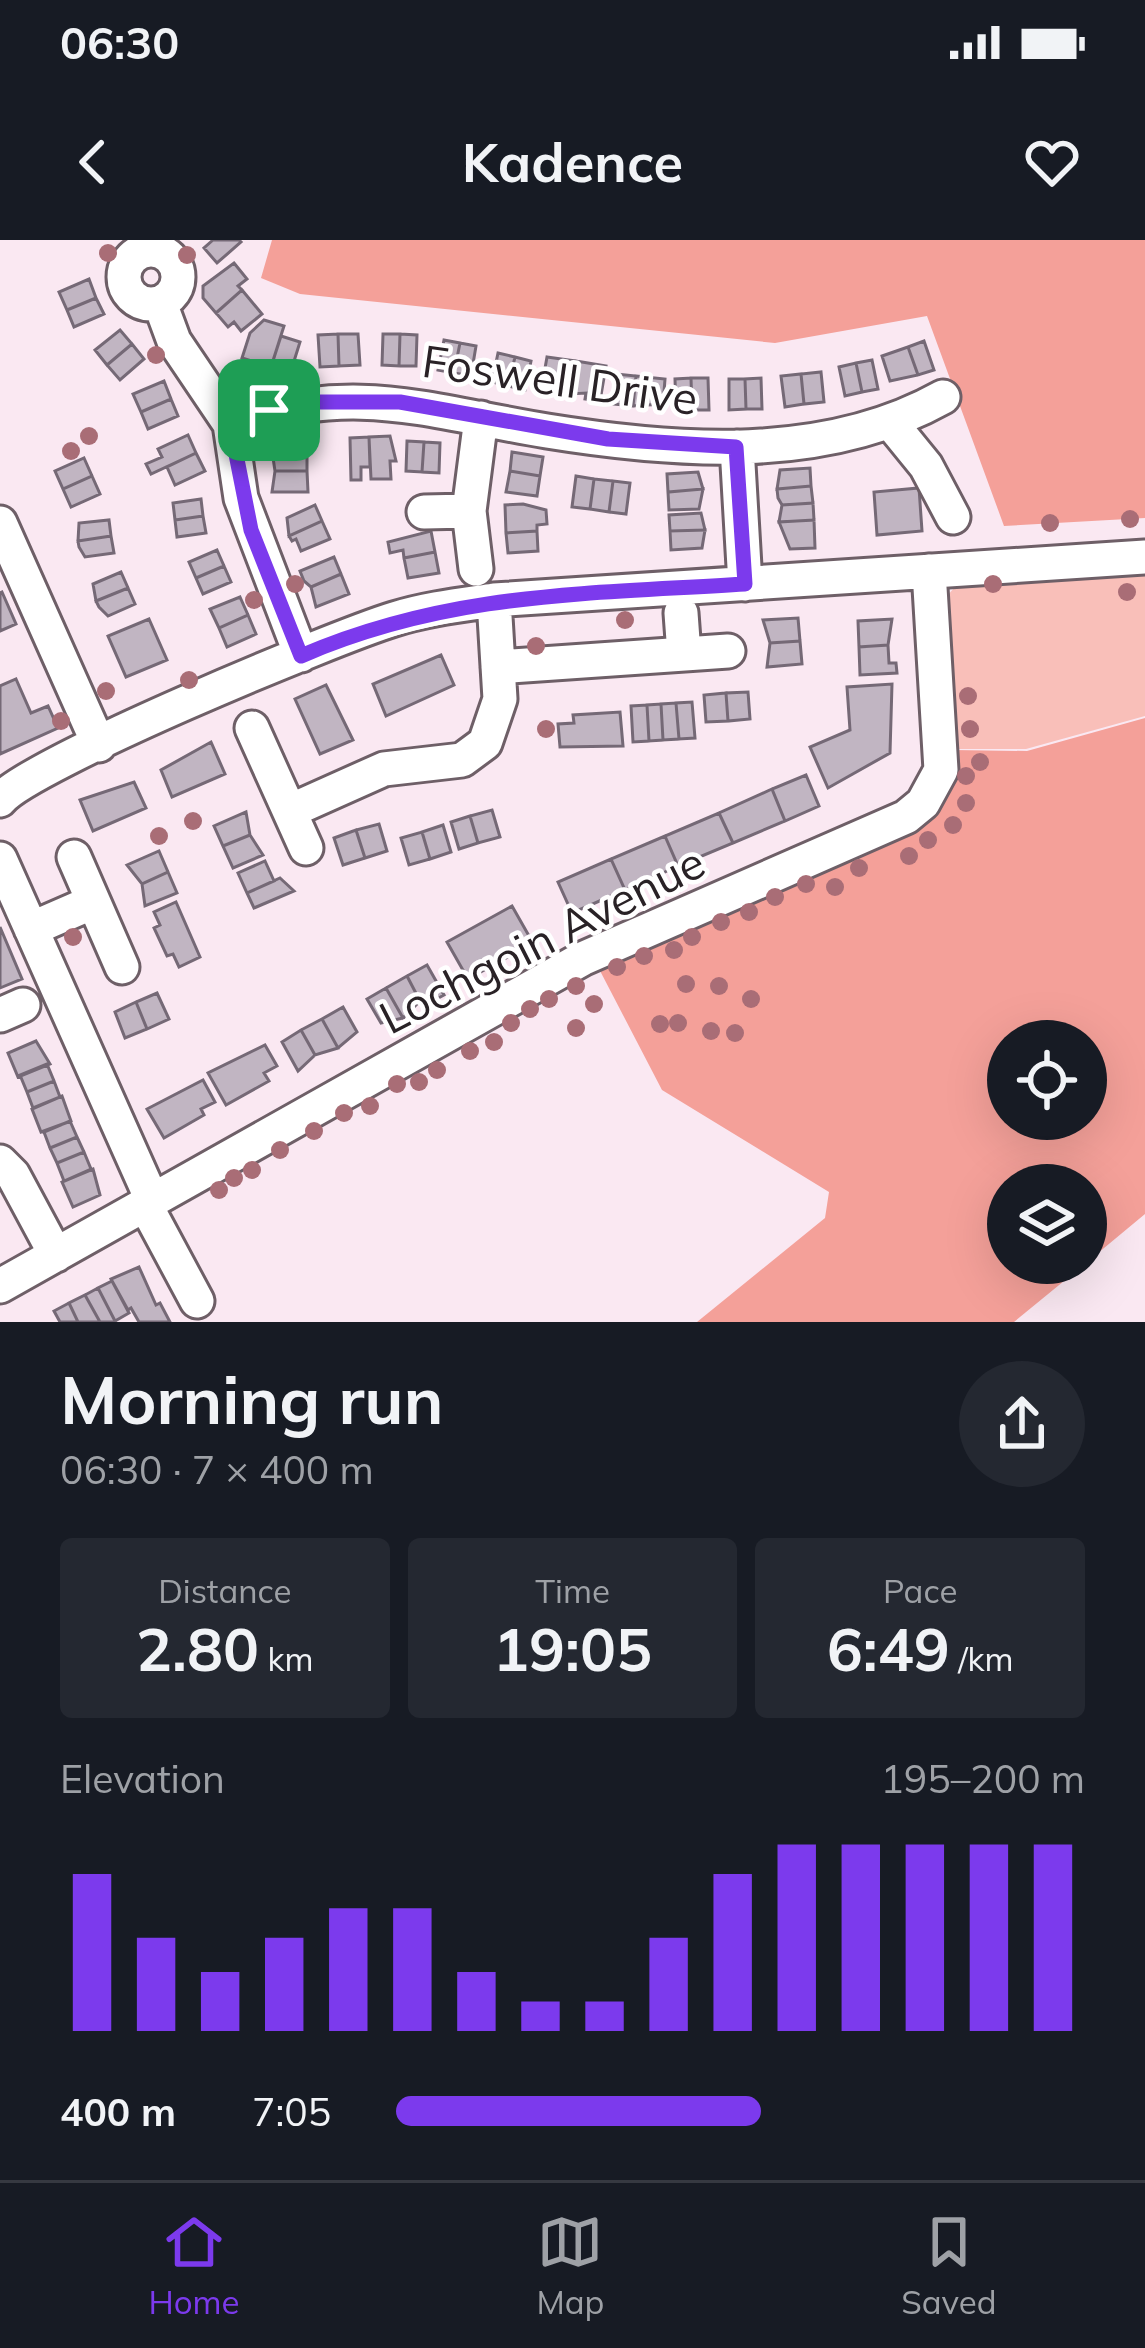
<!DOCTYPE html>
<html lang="en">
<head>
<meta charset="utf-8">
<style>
  body { margin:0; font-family:Mulish,sans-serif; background:#242831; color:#f1f3f6; height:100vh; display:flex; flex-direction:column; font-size:45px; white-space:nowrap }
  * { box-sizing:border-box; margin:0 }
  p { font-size:39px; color:#9ea1a6 }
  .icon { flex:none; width:66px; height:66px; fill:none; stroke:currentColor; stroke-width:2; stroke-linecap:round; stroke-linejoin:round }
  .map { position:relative; height:1082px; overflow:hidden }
  .drawer { display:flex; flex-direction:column; background:#171b24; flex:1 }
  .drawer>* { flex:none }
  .tools { position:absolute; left:987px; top:780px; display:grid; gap:24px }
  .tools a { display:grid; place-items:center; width:120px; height:120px; border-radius:50%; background:#171b24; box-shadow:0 12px 48px #0002; font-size:60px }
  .pin { position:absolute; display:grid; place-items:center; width:102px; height:102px; color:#fff; margin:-51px; border-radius:24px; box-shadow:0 6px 18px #0006 }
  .round { display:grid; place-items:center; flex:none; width:126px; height:126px; border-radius:63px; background:#242831 }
  .overview { display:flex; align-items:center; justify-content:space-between; height:204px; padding:0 60px }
  h1 { font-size:66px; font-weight:700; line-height:90px }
  .metrics { display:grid; grid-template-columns:repeat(3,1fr); gap:18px; height:204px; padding:12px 60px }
  .metrics div { display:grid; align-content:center; border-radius:12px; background:#242831; text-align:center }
  .metrics b { font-size:60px; font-weight:700 }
  .metrics small { font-size:33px; font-weight:400 }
  .metrics p { font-size:33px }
  .chart { height:336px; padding:24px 60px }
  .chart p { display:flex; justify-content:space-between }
  .chart svg { width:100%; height:216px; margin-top:12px; stroke:#7c3aed; stroke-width:6 }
  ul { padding:0 60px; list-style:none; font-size:39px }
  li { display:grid; grid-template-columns:192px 144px 1fr; align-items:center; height:90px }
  li i { height:30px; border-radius:15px; background:#7c3aed }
  .status { display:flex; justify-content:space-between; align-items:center; height:84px; padding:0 60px; background:#171b24; direction:ltr }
  .status svg { height:33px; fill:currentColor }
  header { display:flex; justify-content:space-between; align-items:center; height:156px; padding:0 60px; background:#171b24; font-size:54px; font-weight:700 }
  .tab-bar { display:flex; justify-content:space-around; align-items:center; height:168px; border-top:3px solid #363941; background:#171b24; font-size:33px; color:#9ea1a6 }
  .tab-bar a { display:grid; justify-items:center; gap:6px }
  .tab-bar .selected { color:#7c3aed }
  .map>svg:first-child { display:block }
  .green { fill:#f9bfb9 }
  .forest { fill:#f4a099; fill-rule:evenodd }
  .building { fill:#c1b5c2; stroke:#756976; stroke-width:3 }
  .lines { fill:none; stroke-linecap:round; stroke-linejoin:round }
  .minor-casing { stroke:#6e5f67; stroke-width:39 }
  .minor { stroke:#fff; stroke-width:33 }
  .tree { fill:#a96d76 }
  .route-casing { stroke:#fff; stroke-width:24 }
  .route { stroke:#7c3aed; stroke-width:15 }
  .labels { text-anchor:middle; stroke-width:9; stroke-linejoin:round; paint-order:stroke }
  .street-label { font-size:45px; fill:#292226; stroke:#fff }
</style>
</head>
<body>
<div class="status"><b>06:30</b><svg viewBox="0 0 49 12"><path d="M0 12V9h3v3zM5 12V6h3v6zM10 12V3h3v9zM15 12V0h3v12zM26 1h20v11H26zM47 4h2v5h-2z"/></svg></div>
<header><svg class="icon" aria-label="back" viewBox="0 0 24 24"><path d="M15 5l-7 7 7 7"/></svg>Kadence<svg class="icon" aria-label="heart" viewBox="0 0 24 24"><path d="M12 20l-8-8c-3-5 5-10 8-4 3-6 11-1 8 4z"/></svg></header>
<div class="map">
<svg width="1145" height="1082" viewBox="0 0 1145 1082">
  <rect width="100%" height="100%" fill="#fae8f2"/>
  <!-- green -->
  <path class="green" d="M1145,328v148l-119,33h-73l-8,-151 12,-13z"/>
  <!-- forest -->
  <path class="forest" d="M272,0h873v278l-141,8 -77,-210 -152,27 -475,-49 -39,-16z
    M1145,478v496l-59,49v-78h-78v78h78l-72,59h-317l128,-104 4,-26 -167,-102 -65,-125 264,-114 92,-101 74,1zM1008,801h78v78h-78z"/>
  <!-- building -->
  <path class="building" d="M213,0h26l2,2 -24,21 -13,-15z
    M234,23l13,16 -9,7 4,4 -26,23 -13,-15v-12z
    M89,39l7,19 -29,12 -8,-18z
    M242,50l20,24 -21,17 -7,-9 -6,5 -12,-14z
    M96,58l8,16 -30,13 -7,-17z
    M264,80l20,6 -13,41 -29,-9 8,-25z
    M120,90l12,14 -25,21 -12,-15z
    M338,94h20l2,31 -21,1z
    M338,94l1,32 -19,1 -2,-32z
    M383,94h17l-1,32 -17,-1z
    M400,94l17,1 -1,31h-17z
    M281,96l19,6 -10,32 -19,-7z
    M444,100l16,3 -6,30 -16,-3z
    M924,101l10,29 -16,5 -10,-28z
    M460,103l16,3 -5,30 -17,-3z
    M132,104l12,15 -24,21 -13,-15z
    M908,107l10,28 -28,6 -8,-25z
    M498,113l17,4 -7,29 -16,-4z
    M515,117l16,4 -6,29 -17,-4z
    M547,117l29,4 -6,33 -29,-3z
    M872,120l6,29 -16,3 -6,-29z
    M576,121l30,5 -6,35 -15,-2 1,-6 -16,1z
    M856,123l6,29 -17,4 -6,-29z
    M821,132l3,30 -20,2 -3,-30z
    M616,134l20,2 -3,30 -20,-2z
    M801,134l3,30 -19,3 -4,-31z
    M636,136l29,3 -2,25 -30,2z
    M691,138h17l1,32h-17z
    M691,138l1,32h-16l-1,-31z
    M761,138l1,31h-16l-1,-30z
    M729,139h16l1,30 -17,1z
    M164,141l7,18 -30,13 -8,-18z
    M171,159l7,17 -30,13 -7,-17z
    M188,195l8,18 -45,21 -5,-10 16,-7 -4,-8z
    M390,196l6,25h-6l1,18h-20l-2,-42z
    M369,197l1,30h-9v13h-10l-1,-42z
    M407,201l17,1 -2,30 -16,-1z
    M424,202l16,1 -1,30 -17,-1z
    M272,211h35v20h-32z
    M512,212l31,5 -3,19 -30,-5z
    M196,213l9,18 -30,14 -8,-18z
    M84,218l8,18 -29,13 -8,-18z
    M810,228l1,18 -34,3 3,-19z
    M275,231h32l1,21h-36z
    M510,231l30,5 -3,20 -31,-4z
    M698,232l5,17 -35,3 -1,-18z
    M92,236l8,18 -29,13 -8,-18z
    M576,236l18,3 -4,30 -18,-2z
    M594,239l19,2 -4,31 -19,-3z
    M613,241l17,2 -4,31 -17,-2z
    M811,246l2,17 -31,2 -4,-7 -1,-9z
    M919,248l3,43 -45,4 -3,-43z
    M703,249l-4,20 -30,1 -1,-18z
    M201,259l2,17 -28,4 -2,-17z
    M813,263l1,17 -35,2 3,-17z
    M523,264l23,6 1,14 -10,1v6l-31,2 -1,-28z
    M315,265l7,16 -33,15 -2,-18z
    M701,273l4,17 -35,1 -1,-16z
    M203,276l3,17 -29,4 -2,-17z
    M109,280l2,16 -33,5 1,-18z
    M814,280l1,28 -25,1 -11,-27z
    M322,281l8,18 -29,12 -5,-12 -4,2 -3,-5z
    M705,290l-3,18 -31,2 -1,-19z
    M431,291l4,21 -31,6 -1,-8 -13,3 -2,-11z
    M537,291l1,20 -30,2 -2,-20z
    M111,296l3,17 -29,4 -6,-10 -1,-6z
    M217,310l7,16 -28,12 -7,-16z
    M435,312l4,21 -31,5 -4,-20z
    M334,317l7,17 -30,13 -7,-6 -4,-10z
    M224,326l7,16 -28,12 -7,-16z
    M121,332l7,16 -32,13 -3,-17z
    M341,334l8,20 -33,13 -5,-20z
    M128,348l7,16 -27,12 -9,-9 -3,-6z
    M2,352l14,32 -16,7v-38z
    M240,357l8,18 -29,13 -9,-19z
    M248,375l8,19 -29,13 -8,-19z
    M798,378l2,23 -30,2 -7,-23z
    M149,379l18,41 -41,17 -18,-41z
    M892,379l-4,26 -29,2 -1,-26z
    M800,401l2,23 -35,3 3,-24z
    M888,405l1,18h7l1,10 -37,2 -1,-28z
    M441,415l13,30 -68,31 -13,-32z
    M16,439l15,34 17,-7 10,22 -58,26v-68z
    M892,444l-2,69 -62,35 -18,-41 40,-17 -3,-43z
    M326,445l27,55 -33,14 -25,-55z
    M748,452l2,27 -22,2 -2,-28z
    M726,453l2,28 -22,1 -2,-27z
    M692,462l3,36 -16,1 -3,-36z
    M676,463l3,36 -16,1 -2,-36z
    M661,464l2,36 -14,1 -2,-36z
    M647,465l2,36 -16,1 -2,-36z
    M620,472l3,34 -63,1 -2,-23 16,-1 -1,-8z
    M211,502l14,32 -53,23 -11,-27z
    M806,535l13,31 -34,15 -13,-32z
    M134,542l12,26 -53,23 -13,-31z
    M772,549l13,32 -52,22 -14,-30z
    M492,570l8,27 -22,6 -8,-27z
    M246,572l4,23 -27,11 -9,-20z
    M719,573l14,30 -55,23 -13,-30z
    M470,576l8,27 -19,6 -8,-27z
    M379,584l8,27 -22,7 -9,-28z
    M443,585l8,27 -21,7 -8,-27z
    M356,590l9,28 -22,7 -9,-27z
    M422,592l8,27 -21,6 -8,-27z
    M250,595l13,20 -30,13 -10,-22z
    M665,596l13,30 -53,24 -14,-31z
    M159,611l9,21 -26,12 -15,-19z
    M611,619l14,31 -53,23 -14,-31z
    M265,621l9,20 -27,12 -9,-20z
    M168,632l9,21 -32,13 -3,-22z
    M280,638l14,13 -40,17 -7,-15z
    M176,662l24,55 -21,10 -6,-13 -6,2 -13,-28 6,-3 -6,-13z
    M512,666l21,37 -65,36 -21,-37z
    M0,687l22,52 -22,9z
    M427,725l17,30 -11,6 -3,-6 -10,6 -13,-25z
    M407,736l13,25 -17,17 -17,-30z
    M386,748l17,30 -22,5 -14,-24z
    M157,753l12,26 -22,10 -11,-27z
    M136,762l11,27 -22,9 -10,-26z
    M343,767l14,25 -19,16 -16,-29z
    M322,779l16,29 -23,7 -14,-25z
    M301,790l14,25 -17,16 -16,-29z
    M36,801l14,23 -32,13 -10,-24z
    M265,805l12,21 -13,7 5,8 -43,24 -18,-32z
    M47,824l7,17 -27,11 -7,-17z
    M203,840l12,22 -14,7 3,6 -40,23 -17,-29z
    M54,841l6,16 -27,11 -6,-16z
    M62,856l9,25 -30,11 -9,-23z
    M70,881l7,16 -27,11 -6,-16z
    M77,897l7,15 -27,11 -7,-15z
    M84,912l7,17 -27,12 -7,-18z
    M93,929l7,26 -27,12 -11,-25z
    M139,1027l17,38 4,-2 10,19h-31l-8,-14 -3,2 -17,-31z
    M112,1041l17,32 -14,8 -17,-33z
    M98,1048l17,33 -2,1h-13l-15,-27z
    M85,1055l15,27h-22l-9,-19z
    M69,1063l9,19h-18l-6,-11z"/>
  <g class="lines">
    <defs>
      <path id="minor" d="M124 37a27 27 0 1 1 54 0a27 27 0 1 1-54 0Z
        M160,63l14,38 56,83 11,74 60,157
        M891,183l35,43 27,51
        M230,184c124,-43 195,-13 317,7 130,21 278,32 396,-34
        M737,207l8,137
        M424,272l45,-1
        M0,283l99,222
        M476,329l-7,-58 12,-93
        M681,373l3,41
        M498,427l230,-16
        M252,488l54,120
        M0,560c29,-36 335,-163 394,-181 32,-10 66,-14 100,-19l651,-43
        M290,571l94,-42 78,-9 23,-17 15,-44 -6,-99
        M74,617l48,110
        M0,619l153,343
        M31,689l62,-27
        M0,775l23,-10
        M0,922l13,13 43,80
        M146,966l51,95
        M0,1046l582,-327 324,-142 17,-14 18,-33 -12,-199"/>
    </defs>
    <!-- minor casing -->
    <use href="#minor" class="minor-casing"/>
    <!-- minor -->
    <use href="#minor" class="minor"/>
  </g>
  <!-- trees -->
  <g class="tree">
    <circle cx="108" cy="13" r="9"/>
    <circle cx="187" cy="15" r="9"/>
    <circle cx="156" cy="115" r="9"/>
    <circle cx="89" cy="196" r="9"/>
    <circle cx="71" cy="211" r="9"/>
    <circle cx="1130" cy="279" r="9"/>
    <circle cx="1050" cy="283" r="9"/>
    <circle cx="295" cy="344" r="9"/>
    <circle cx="993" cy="344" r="9"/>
    <circle cx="1127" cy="352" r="9"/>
    <circle cx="254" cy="360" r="9"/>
    <circle cx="625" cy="380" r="9"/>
    <circle cx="536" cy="406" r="9"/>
    <circle cx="189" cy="440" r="9"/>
    <circle cx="106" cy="451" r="9"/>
    <circle cx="968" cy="456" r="9"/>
    <circle cx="61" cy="481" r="9"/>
    <circle cx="546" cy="489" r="9"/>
    <circle cx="970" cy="489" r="9"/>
    <circle cx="980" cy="522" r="9"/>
    <circle cx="966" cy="536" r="9"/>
    <circle cx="966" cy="563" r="9"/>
    <circle cx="193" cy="581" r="9"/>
    <circle cx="953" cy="585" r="9"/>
    <circle cx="159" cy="596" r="9"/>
    <circle cx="928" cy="600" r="9"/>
    <circle cx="909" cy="616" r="9"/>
    <circle cx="859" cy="628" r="9"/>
    <circle cx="806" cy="644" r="9"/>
    <circle cx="835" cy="647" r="9"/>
    <circle cx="775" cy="657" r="9"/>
    <circle cx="749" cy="672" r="9"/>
    <circle cx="721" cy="682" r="9"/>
    <circle cx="73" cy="697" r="9"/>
    <circle cx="692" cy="697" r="9"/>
    <circle cx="674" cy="710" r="9"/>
    <circle cx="644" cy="716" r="9"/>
    <circle cx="617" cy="727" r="9"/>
    <circle cx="686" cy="744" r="9"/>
    <circle cx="576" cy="746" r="9"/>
    <circle cx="719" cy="746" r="9"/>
    <circle cx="549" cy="759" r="9"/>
    <circle cx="751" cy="759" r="9"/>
    <circle cx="594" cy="764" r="9"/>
    <circle cx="530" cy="769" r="9"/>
    <circle cx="511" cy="783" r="9"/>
    <circle cx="678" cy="783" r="9"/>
    <circle cx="660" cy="784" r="9"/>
    <circle cx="576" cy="788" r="9"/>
    <circle cx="711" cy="791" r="9"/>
    <circle cx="735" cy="793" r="9"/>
    <circle cx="494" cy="802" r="9"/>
    <circle cx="470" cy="811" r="9"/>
    <circle cx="437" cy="830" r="9"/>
    <circle cx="419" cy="842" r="9"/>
    <circle cx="397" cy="844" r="9"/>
    <circle cx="370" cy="866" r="9"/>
    <circle cx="344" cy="873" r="9"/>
    <circle cx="314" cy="891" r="9"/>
    <circle cx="280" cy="910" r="9"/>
    <circle cx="252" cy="930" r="9"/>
    <circle cx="234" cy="938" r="9"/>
    <circle cx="219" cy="950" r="9"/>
  </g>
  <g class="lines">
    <defs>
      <path id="route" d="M313,162h87l208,37 128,8 9,137c-158,10 -296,8 -444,72l-50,-126 -21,-106z"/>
    </defs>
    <!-- route casing -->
    <use href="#route" class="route-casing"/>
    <!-- route -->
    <use href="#route" class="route"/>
  </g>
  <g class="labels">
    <!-- street labels -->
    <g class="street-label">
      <text transform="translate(560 140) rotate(8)" y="16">Foswell Drive</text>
      <text transform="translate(542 700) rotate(-27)" y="16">Lochgoin Avenue</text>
    </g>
  </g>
</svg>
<div class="tools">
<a><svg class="icon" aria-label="locate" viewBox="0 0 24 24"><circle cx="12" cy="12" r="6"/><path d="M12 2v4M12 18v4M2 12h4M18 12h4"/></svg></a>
<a><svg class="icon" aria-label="layers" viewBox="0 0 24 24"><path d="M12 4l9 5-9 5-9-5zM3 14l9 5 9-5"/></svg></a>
</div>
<div class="pin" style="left:269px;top:170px;background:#1e9e55"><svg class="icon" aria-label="arrive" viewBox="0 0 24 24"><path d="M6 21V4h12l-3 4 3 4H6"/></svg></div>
</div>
<section class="drawer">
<div class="overview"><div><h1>Morning run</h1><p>06:30 · 7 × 400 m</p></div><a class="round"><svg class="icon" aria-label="share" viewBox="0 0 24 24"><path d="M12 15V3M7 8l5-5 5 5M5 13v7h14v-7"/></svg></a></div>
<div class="metrics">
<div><p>Distance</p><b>2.80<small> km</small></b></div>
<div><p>Time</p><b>19:05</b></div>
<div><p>Pace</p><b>6:49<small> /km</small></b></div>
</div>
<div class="chart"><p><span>Elevation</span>195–200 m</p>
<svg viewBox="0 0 160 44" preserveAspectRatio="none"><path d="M5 44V12M15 44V25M25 44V32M35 44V25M45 44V19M55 44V19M65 44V32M75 44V38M85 44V38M95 44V25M105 44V12M115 44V6M125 44V6M135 44V6M145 44V6M155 44V6"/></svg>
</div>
<ul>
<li><b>400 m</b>7:05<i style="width:53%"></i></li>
</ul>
</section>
<nav class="tab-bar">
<a class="selected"><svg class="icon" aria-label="home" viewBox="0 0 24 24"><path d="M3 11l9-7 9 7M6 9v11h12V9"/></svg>Home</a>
<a><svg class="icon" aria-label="map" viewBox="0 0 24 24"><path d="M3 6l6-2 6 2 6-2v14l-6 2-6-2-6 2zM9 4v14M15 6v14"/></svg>Map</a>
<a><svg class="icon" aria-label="saved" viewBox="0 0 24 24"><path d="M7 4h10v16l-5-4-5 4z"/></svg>Saved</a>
</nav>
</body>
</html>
